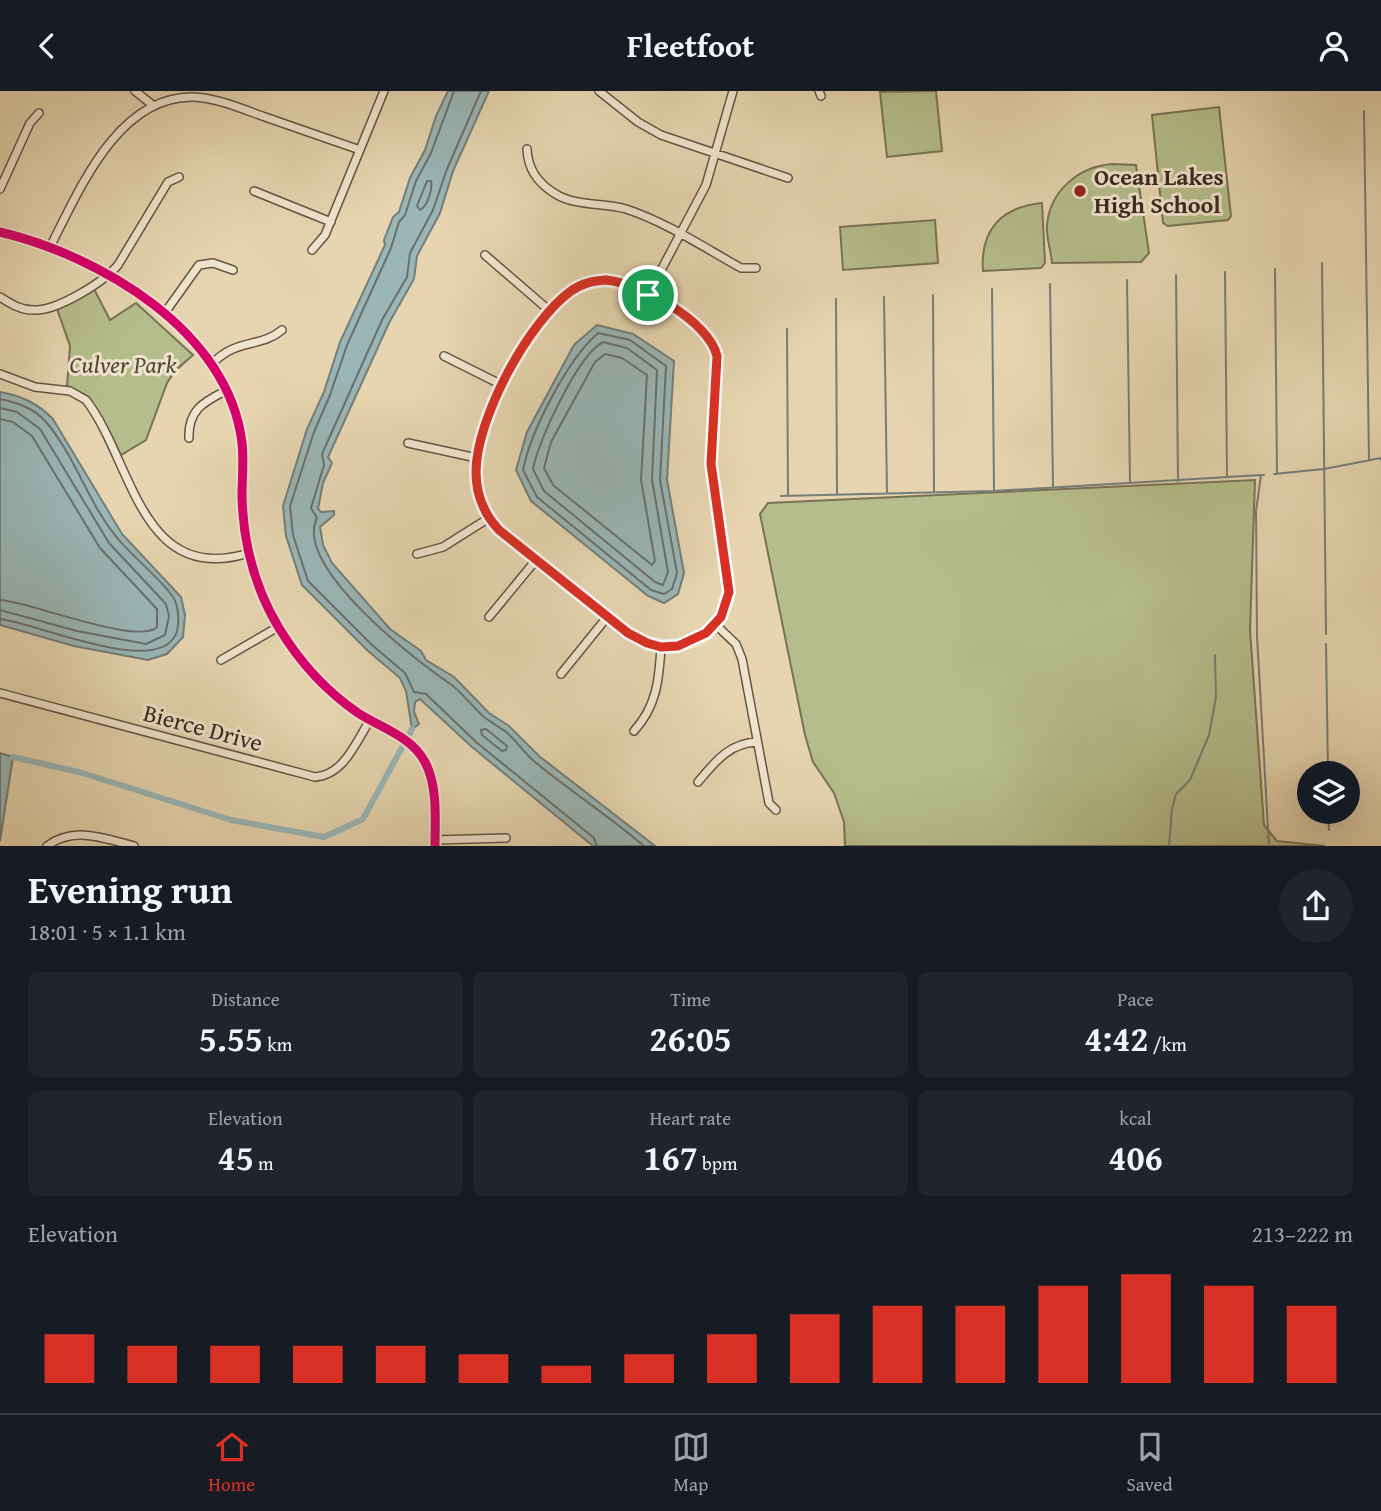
<!DOCTYPE html>
<html lang="en">
<head>
<meta charset="utf-8">
<style>
  body { margin:0; font-family:"Gentium Book Plus",serif; background:#20242c; color:#f1f3f6; height:100vh; display:flex; flex-direction:column; font-size:26px; white-space:nowrap }
  * { box-sizing:border-box; margin:0 }
  p { font-size:23px; color:#9ea1a6 }
  .icon { flex:none; width:38px; height:38px; fill:none; stroke:currentColor; stroke-width:2; stroke-linecap:round; stroke-linejoin:round }
  .map { position:relative; height:755px; overflow:hidden }
  .details { display:flex; flex-direction:column; background:#171b24; flex:1 }
  .details>* { flex:none }
  .buttons { position:absolute; left:1297px; top:670px; display:grid; gap:14px }
  .buttons a { display:grid; place-items:center; width:63px; height:63px; border-radius:50%; background:#171b24; box-shadow:0 7px 28px #0002; font-size:35px }
  .pin { position:absolute; display:grid; place-items:center; width:60px; height:60px; color:#fff; margin:-30px; border:4px solid #fff; border-radius:50%; box-shadow:0 2px 7px #0007 }
  .round { display:grid; place-items:center; flex:none; width:74px; height:74px; border-radius:37px; background:#20242c }
  .summary { display:flex; align-items:center; justify-content:space-between; height:119px; padding:0 28px }
  h1 { font-size:38px; font-weight:800; line-height:52px }
  .figures { display:grid; grid-template-columns:repeat(3,1fr); gap:10px; height:119px; padding:7px 28px }
  .figures div { display:grid; align-content:center; border-radius:10px; background:#20242c; text-align:center }
  .figures b { font-size:35px; font-weight:800 }
  .figures small { font-size:19px; font-weight:400 }
  .figures p { font-size:19px }
  .chart { height:196px; padding:14px 28px }
  .chart p { display:flex; justify-content:space-between }
  .chart svg { width:100%; height:126px; margin-top:7px; stroke:#d93025; stroke-width:6 }
  header { display:flex; justify-content:space-between; align-items:center; height:91px; padding:0 28px; background:#171b24; font-size:32px; font-weight:800 }
  .dock { display:flex; justify-content:space-around; align-items:center; height:98px; border-top:2px solid #363941; background:#171b24; font-size:19px; color:#9ea1a6 }
  .dock a { display:grid; justify-items:center; gap:4px }
  .dock .active { color:#d93025 }
  .map>svg:first-child { display:block }
  .green { fill:#b4bd8b; stroke:#787356; stroke-width:2 }
  .water { fill:#9ab6b6; stroke:#747e7a; stroke-width:2 }
  .lines { fill:none; stroke-linecap:round; stroke-linejoin:round }
  .shore { stroke:#6a706c; stroke-width:2 }
  .stream { stroke:#747e7a; stroke-width:2 }
  .canal { stroke:#9ab6b6; stroke-width:6 }
  .minor-casing { stroke:#665445; stroke-width:10 }
  .tertiary-casing { stroke:#665445; stroke-width:11 }
  .minor { stroke:#efe4cc; stroke-width:7 }
  .tertiary { stroke:#efe4cc; stroke-width:9 }
  .cycleway-casing { stroke:#efe4cc; stroke-width:13 }
  .cycleway { stroke:#d6006c; stroke-width:9 }
  .route-casing { stroke:#fff; stroke-width:14 }
  .route { stroke:#d93025; stroke-width:9 }
  .poi-dot { fill:#8f2418; stroke:#efe4cc; stroke-width:2.5 }
  .labels { text-anchor:middle; stroke-width:6; stroke-linejoin:round; paint-order:stroke }
  .poi-label { font-size:24px; font-weight:bold; fill:#3b2921; stroke:#efe4cc; text-anchor:start }
  .park-label { font-size:24px; font-style:italic; fill:#534736; stroke:#efe4cc }
  .street-label { font-size:24px; fill:#3b2921; stroke:#efe4cc }
</style>
</head>
<body>
<header><svg class="icon" aria-label="back" viewBox="0 0 24 24"><path d="M15 5l-7 7 7 7"/></svg>Fleetfoot<svg class="icon" aria-label="person" viewBox="0 0 24 24"><circle cx="12" cy="8" r="4"/><path d="M4 21q1-7 8-7t8 7"/></svg></header>
<div class="map">
<svg width="1381" height="755" viewBox="0 0 1381 755">
  <rect width="100%" height="100%" fill="#e6d5b0"/>
  <filter id="stains"><feTurbulence type="fractalNoise" baseFrequency=".00286" numOctaves="4"/><feColorMatrix values="0 0 0 0 .2 0 0 0 0 .09 0 0 0 0 .02 0 0 0 .5 -.17"/></filter>
  <radialGradient id="worn" r=".72"><stop offset=".6" stop-color="#630" stop-opacity="0"/><stop offset="1" stop-color="#630" stop-opacity=".3"/></radialGradient>
  <!-- green -->
  <path class="green" d="M936,0l6,60 -55,6 -7,-65z
    M1219,16l12,109 -3,4 -60,6 -5,-3 -11,-108z
    M1113,73l23,1 13,88 -8,9 -89,1c-1,-13 -6,-25 -5,-38 3,-35 33,-59 66,-61z
    M1042,112l3,60 -4,5 -58,3c-3,-41 18,-64 59,-68z
    M935,129l3,43 -95,7 -3,-43z
    M94,198l16,31 26,-17 57,52 -18,16 -8,12 -21,57 -25,15 -32,-58 -22,-11 3,-40 -13,-37z
    M1255,389l-5,150 14,195 13,16 48,5h-480l-1,-24 -10,-29 -21,-31 -8,-27 -45,-221 8,-11z"/>
  <!-- water -->
  <path class="water" d="M448,0h41l-36,80 -13,42 -23,43 -3,23 -25,44 -61,134 4,6 -9,20 -5,26 3,3 13,-1v4l-14,12 3,18 9,18 58,66 31,22 5,9 28,17 35,36 20,13 30,30 116,90h-62l-121,-99 -52,-48 -5,3 -1,10 5,12 -7,5 -6,-38 -6,-13 -33,-28 -65,-65 -16,-49 -3,-30 24,-77 17,-37 16,-50 45,-97 -1,-5 9,-23 6,-5 11,-34 15,-28 11,-34z
    M597,234l36,9 41,27 -7,119 17,93 -6,21 -14,9 -16,-7 -117,-95 -15,-31 11,-38 47,-87z
    M0,301c22,4 37,11 53,27l69,115 59,63 4,18 -2,22 -16,17 -19,6 -74,-14 -74,-21z
    M0,662l13,4 -13,84z"/>
  <g class="lines">
    <!-- shore -->
    <path class="shore" d="M454,0l-23,62 -15,28 -11,34 -6,7 -8,26 -44,97 -17,50 -16,37 -24,74 3,29 15,46 63,63 34,29 9,19 12,2 50,48 118,96 3,8
      M481,0l-34,78 -14,41 -23,43 -3,24 -25,43 -60,134 2,11 -13,43 6,10c-24,48 98,142 132,165 13,9 23,23 34,33 7,6 15,10 22,15 11,9 19,22 30,31 35,29 74,54 109,84
      M427,90h4c2,8 -4,26 -11,29l-3,-4z
      M598,242l32,7 36,26 -6,114 17,93 -5,16 -8,5 -13,-4 -114,-93 -14,-27c8,-40 45,-111 75,-137z
      M603,251l24,6 30,22 -5,110 16,92 -5,13 -8,-3 -111,-91 -11,-22c5,-28 45,-114 70,-127z
      M605,263l17,4 25,17 -6,105 14,81 -3,4 -99,-80 -9,-17 7,-26 44,-80z
      M0,308c18,4 34,9 46,23 30,35 43,84 73,118 12,15 52,48 57,63 3,10 4,28 -3,36 -26,34 -137,-16 -173,-20
      M0,317l17,4 23,17 69,114 57,61 3,12 -4,19 -19,9 -69,-13 -77,-21
      M0,328l13,3 19,14 68,112 57,61v18c-19,19 -129,-26 -157,-27
      M486,638l21,17 -1,4 -4,1 -20,-16 -1,-5z"/>
    <!-- stream -->
    <path class="stream" d="M1364,20l5,349
      M1322,172l4,371
      M1275,178l2,205
      M1225,181l2,204
      M1176,184l2,206
      M1127,189l3,202
      M1050,193l3,202
      M992,198l2,201
      M933,204l1,197
      M884,206l3,196
      M836,208l1,195
      M787,238l1,166
      M1274,383l50,-5 57,-11v2
      M1264,384h-3l-5,36 1,125 12,210
      M781,405l212,-5 268,-16
      M1326,553l2,129
      M1328,721l1,18
      M1169,755l3,-37 4,-15 14,-14 19,-45 7,-38 -1,-42"/>
    <!-- canal -->
    <path class="canal" d="M13,666l66,15 152,48 93,17 39,-18 49,-90"/>
    <defs>
      <path id="minor" d="M135,0l19,15
        M599,0l39,31 23,13 127,43
        M819,0l2,5
        M527,58c1,20 10,33 27,44 21,14 48,9 72,16 40,13 79,39 115,59h15
        M0,98l30,-66 9,-10
        M254,100l77,31
        M50,156c29,-56 67,-151 143,-150 25,1 49,12 72,20 32,11 64,22 95,33
        M312,159l13,-15 59,-144
        M485,164l66,57
        M606,189c35,4 103,40 111,76l-6,108 18,128c-7,53 -59,66 -101,41l-129,-103c-15,-16 -23,-36 -23,-58 0,-52 52,-151 95,-181 11,-7 22,-10 35,-11z
        M648,204l58,-110 27,-94
        M0,206c11,7 22,14 36,13 22,0 68,-28 82,-45l50,-83 11,-5
        M164,223l35,-49 14,-2 20,7
        M444,265l58,29
        M212,273c24,-26 49,-16 70,-34
        M0,283l35,13 35,4 16,9c47,61 54,187 163,153
        M189,347c-1,-29 15,-36 38,-48
        M408,352l69,15
        M417,463l26,-7 46,-29
        M489,526l47,-57
        M716,534l20,19 6,15 27,144 7,7
        M221,569l57,-33
        M561,583l47,-58
        M0,602l315,84c29,-2 41,-35 55,-57
        M634,640c23,-25 25,-52 27,-84
        M698,691c17,-20 31,-39 59,-40
        M435,749l71,-2
        M47,755c27,-20 57,-8 87,0"/>
      <path id="tertiary" d="M0,141c100,24 229,99 242,211 2,18 0,36 0,53 1,46 13,92 37,132 20,33 47,63 79,85 23,15 53,23 67,49 13,24 10,58 10,84"/>
    </defs>
    <!-- minor casing -->
    <use href="#minor" class="minor-casing"/>
    <!-- tertiary casing -->
    <use href="#tertiary" class="tertiary-casing"/>
    <!-- minor -->
    <use href="#minor" class="minor"/>
    <!-- tertiary -->
    <use href="#tertiary" class="tertiary"/>
    <defs>
      <path id="cycleway" d="M0,141c100,24 229,99 242,211 2,18 0,36 0,53 1,46 13,92 37,132 20,33 47,63 79,85 23,15 53,23 67,49 13,24 10,58 10,84
        M606,189c35,4 103,40 111,76l-6,108 18,128c-7,53 -59,66 -101,41l-129,-103c-15,-16 -23,-36 -23,-58 0,-52 52,-151 95,-181 11,-7 22,-10 35,-11z"/>
    </defs>
    <!-- cycleway casing -->
    <use href="#cycleway" class="cycleway-casing"/>
    <!-- cycleway -->
    <use href="#cycleway" class="cycleway"/>
  </g>
  <g class="lines">
    <defs>
      <path id="route" d="M606,189c34,3 103,41 111,76l-6,108 18,128 -8,25 -15,16 -28,13 -17,1 -14,-4 -19,-10 -129,-103c-15,-16 -23,-36 -23,-58 0,-53 52,-150 95,-181 11,-8 22,-10 35,-11z"/>
    </defs>
    <!-- route casing -->
    <use href="#route" class="route-casing"/>
    <!-- route -->
    <use href="#route" class="route"/>
  </g>
  <!-- markers -->
  <circle class="poi-dot" cx="1080" cy="100" r="7"/>
  <g class="labels">
    <!-- poi labels -->
    <g class="poi-label">
      <text x="1094" y="94">Ocean Lakes<tspan x="1094" dy="28">High School</tspan></text>
    </g>
    <!-- park labels -->
    <g class="park-label">
      <text x="123" y="282">Culver Park</text>
    </g>
    <!-- street labels -->
    <g class="street-label">
      <text transform="translate(203 637) rotate(15)" y="8">Bierce Drive</text>
    </g>
  </g>
  <rect width="100%" height="100%" filter="url(#stains)"/>
  <rect width="100%" height="100%" fill="url(#worn)"/>
</svg>
<div class="buttons">
<a><svg class="icon" aria-label="layers" viewBox="0 0 24 24"><path d="M12 4l9 5-9 5-9-5zM3 14l9 5 9-5"/></svg></a>
</div>
<div class="pin" style="left:648px;top:204px;background:#1e9e55"><svg class="icon" aria-label="arrive" viewBox="0 0 24 24"><path d="M6 21V4h12l-3 4 3 4H6"/></svg></div>
</div>
<section class="details">
<div class="summary"><div><h1>Evening run</h1><p>18:01 · 5 × 1.1 km</p></div><a class="round"><svg class="icon" aria-label="share" viewBox="0 0 24 24"><path d="M12 15V3M7 8l5-5 5 5M5 13v7h14v-7"/></svg></a></div>
<div class="figures">
<div><p>Distance</p><b>5.55<small> km</small></b></div>
<div><p>Time</p><b>26:05</b></div>
<div><p>Pace</p><b>4:42<small> /km</small></b></div>
</div>
<div class="figures">
<div><p>Elevation</p><b>45<small> m</small></b></div>
<div><p>Heart rate</p><b>167<small> bpm</small></b></div>
<div><p>kcal</p><b>406</b></div>
</div>
<div class="chart"><p><span>Elevation</span>213–222 m</p>
<svg viewBox="0 0 160 44" preserveAspectRatio="none"><path d="M5 44V27M15 44V31M25 44V31M35 44V31M45 44V31M55 44V34M65 44V38M75 44V34M85 44V27M95 44V20M105 44V17M115 44V17M125 44V10M135 44V6M145 44V10M155 44V17"/></svg>
</div>
</section>
<nav class="dock">
<a class="active"><svg class="icon" aria-label="home" viewBox="0 0 24 24"><path d="M3 11l9-7 9 7M6 9v11h12V9"/></svg>Home</a>
<a><svg class="icon" aria-label="map" viewBox="0 0 24 24"><path d="M3 6l6-2 6 2 6-2v14l-6 2-6-2-6 2zM9 4v14M15 6v14"/></svg>Map</a>
<a><svg class="icon" aria-label="saved" viewBox="0 0 24 24"><path d="M7 4h10v16l-5-4-5 4z"/></svg>Saved</a>
</nav>
</body>
</html>
